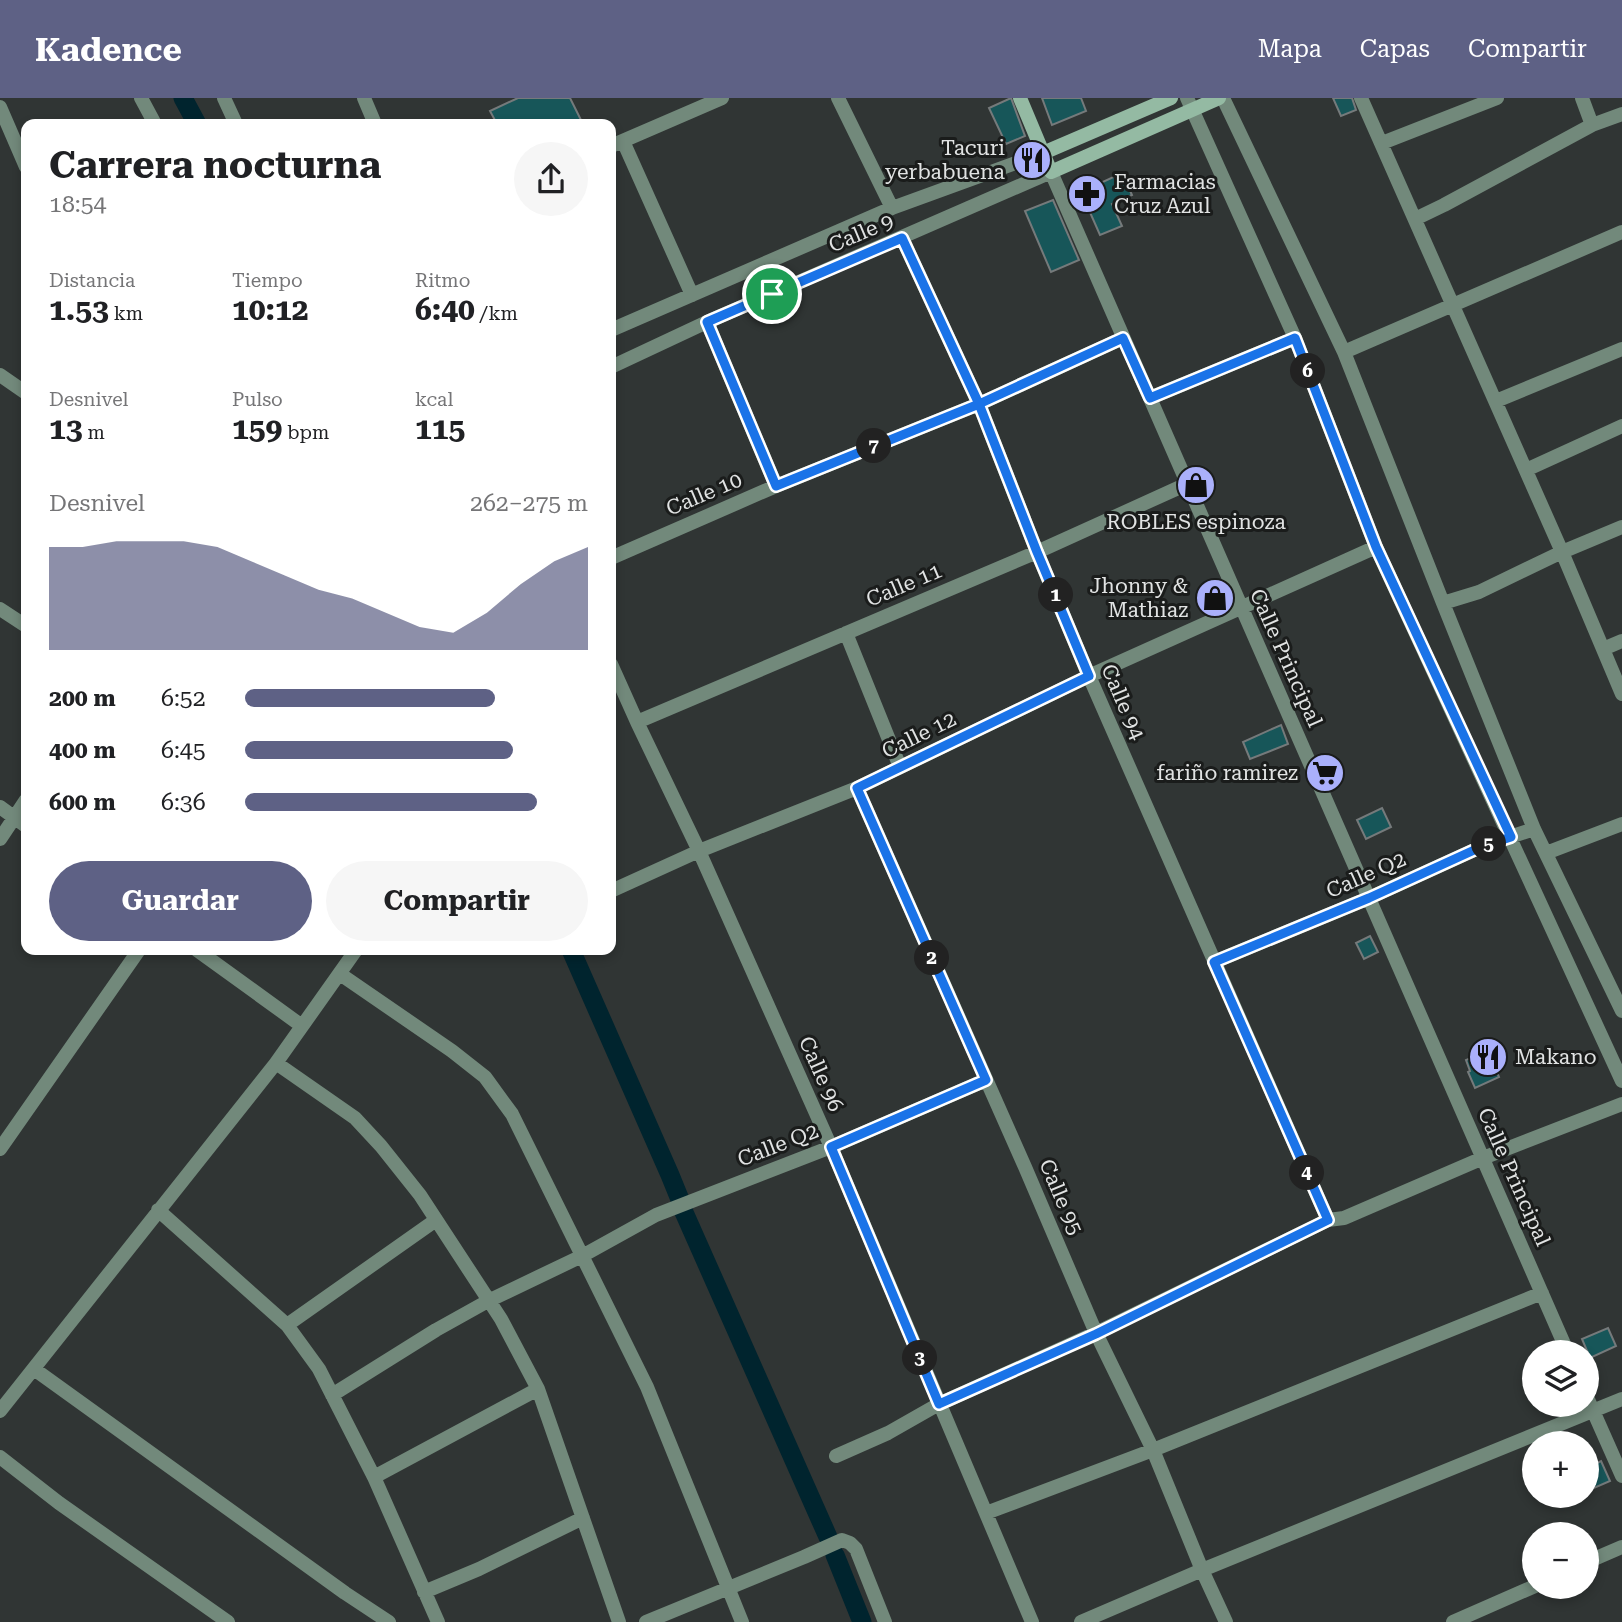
<!DOCTYPE html>
<html lang="es">
<head>
<meta charset="utf-8">
<style>
  body { margin:0; font-family:"Roboto Serif",serif; background:#f6f6f6; color:#202124; height:100vh; display:flex; flex-direction:column; font-size:26px; white-space:nowrap }
  * { box-sizing:border-box; margin:0 }
  p { font-size:23px; color:#757577 }
  .icon { flex:none; width:38px; height:38px; fill:none; stroke:currentColor; stroke-width:2; stroke-linecap:round; stroke-linejoin:round }
  .map { position:relative; flex:1; overflow:hidden }
  .sheet { position:absolute; left:21px; top:21px; width:595px; height:836px; display:flex; flex-direction:column; background:#fff; border-radius:14px; box-shadow:0 4px 10px #0003 }
  .sheet>* { flex:none }
  .fabs { position:absolute; left:1522px; top:1242px; display:grid; gap:14px }
  .fabs a { display:grid; place-items:center; width:77px; height:77px; border-radius:50%; background:#fff; box-shadow:0 4px 10px #0003; font-size:35px }
  .pin { position:absolute; display:grid; place-items:center; width:60px; height:60px; color:#fff; margin:-30px; border:4px solid #fff; border-radius:50%; box-shadow:0 2px 7px #0007 }
  .km { position:absolute; width:35px; height:35px; margin:-18px; border-radius:50%; background:#222; color:#fff; font-size:19px; line-height:35px; text-align:center }
  .round { display:grid; place-items:center; flex:none; width:74px; height:74px; border-radius:37px; background:#f6f6f6 }
  .overview { display:flex; align-items:center; justify-content:space-between; height:119px; padding:0 28px }
  h1 { font-size:38px; font-weight:700; line-height:52px }
  .metrics { display:grid; grid-template-columns:repeat(3,1fr); gap:10px; height:119px; padding:7px 28px }
  .metrics div { display:grid; align-content:center }
  .metrics b { font-size:30px; font-weight:700 }
  .metrics small { font-size:19px; font-weight:400 }
  .metrics p { font-size:19px }
  .chart { height:196px; padding:14px 28px }
  .chart p { display:flex; justify-content:space-between }
  .chart svg { width:100%; height:126px; margin-top:7px; fill:#5e6185; opacity:.7 }
  .action { display:flex; gap:14px; margin-top:auto; padding:14px 28px }
  .action a { flex:1; height:80px; border-radius:42px; background:#5e6185; color:#fff; font-size:28px; font-weight:700; line-height:80px; text-align:center }
  .action a+a { background:#f6f6f6; color:#202124 }
  ul { padding:0 28px; list-style:none; font-size:23px }
  li { display:grid; grid-template-columns:112px 84px 1fr; align-items:center; height:52px }
  li i { height:18px; border-radius:9px; background:#5e6185 }
  header { display:flex; align-items:center; gap:42px; box-sizing:border-box; height:98px; padding:0 35px; background:#5e6185; color:#fff }
  header strong { font-size:33px }
  nav { display:flex; gap:38px; margin-inline-start:auto; font-size:24px }
  .map>svg:first-child { display:block }
  .lines { fill:none; stroke-linecap:round; stroke-linejoin:round }
  .canal { stroke:#00242e; stroke-width:19 }
  .building { fill:#175659; stroke:#757a7b; stroke-width:2 }
  .street { stroke:#72897b; stroke-width:14 }
  .secondary { stroke:#94baa3; stroke-width:14 }
  .route-casing { stroke:#fff; stroke-width:14 }
  .route { stroke:#1a73e8; stroke-width:9 }
  .labels { text-anchor:middle; stroke-width:6; stroke-linejoin:round; paint-order:stroke }
  .poi-label { font-size:21px; fill:#e1e3e3; stroke:#1a1c1b; text-anchor:end }
  .street-label { font-size:21px; fill:#e1e3e3; stroke:#1a1c1b }
</style>
</head>
<body>
<header>
<strong>Kadence</strong>
<nav><a>Mapa</a><a>Capas</a><a>Compartir</a></nav>
</header>
<div class="map">
<svg width="1622" height="1524" viewBox="0 0 1622 1524">
  <rect width="100%" height="100%" fill="#303534"/>
  <g class="lines">
    <!-- canal -->
    <path class="canal" d="M183,0l14,26
      M571,852l99,225 11,27
      M683,1112l145,327
      M835,1457l27,67"/>
  </g>
  <!-- building -->
  <path class="building" d="M518,0h52l13,26h-86l-7,-13z
    M1011,0l14,38 -19,8 -17,-36z
    M1042,0h39l5,13 -34,14z
    M1333,0h19l4,12 -15,6z
    M1122,75l10,22 -20,9 10,22 -22,9 -19,-43z
    M1053,102l26,60 -28,12 -26,-61z
    M1219,486l8,19 -17,8 -8,-20z
    M1281,627l7,19 -38,15 -7,-17z
    M1382,710l9,19 -25,12 -9,-19z
    M1370,838l8,16 -14,7 -8,-16z
    M1488,953l11,26 -24,11 -7,-16 2,-1 -4,-11z
    M1608,1230l8,18 -26,12 -8,-19z
    M1601,1363l9,20 -23,10v-23z"/>
  <g class="lines">
    <!-- street -->
    <path class="street" d="M141,0l14,26
      M224,0l12,26
      M364,0l11,26
      M838,0l54,110
      M1187,0l108,240 81,209 246,534
      M1223,0l121,254 99,251 91,226 88,182
      M1361,0l201,454 60,142
      M1582,0l10,27 30,-11
      M0,9l26,60
      M623,43l69,154
      M1382,45l115,-45
      M611,48l111,-48
      M1415,121l29,-14 148,-80
      M902,140l77,166 58,148 52,124 239,544
      M707,224l69,164
      M611,232l281,-122 151,-55
      M1344,254l278,-120
      M611,269l96,-45 344,-150 517,1181
      M0,277l26,18
      M1150,300l145,-60
      M1496,303l126,-52
      M1526,372l96,-44
      M611,460l165,-72 203,-82 144,-66
      M1443,505l36,-11 83,-40 60,-25
      M0,511l26,17
      M846,535l54,134
      M1603,551l19,-8
      M611,566l26,58 62,129 132,296 201,475
      M637,624l400,-170 150,-68
      M857,690l168,379 71,166 57,117 49,120 24,52
      M0,709l26,19
      M0,741l26,-39
      M1546,755l76,-29
      M611,793l88,-40 158,-63 232,-112 287,-129
      M197,852l105,76
      M1214,864l155,-64 114,-52 51,-17
      M340,876l112,77 33,26 27,37 135,273 95,235
      M276,965l79,55 26,28 39,49 81,124 37,70 81,233
      M0,1051l139,-199
      M158,1112l129,115 32,44 55,108 64,145
      M287,1227l149,-105
      M34,1271l311,224 44,29
      M332,1297l104,-65 52,-29 94,-45 74,-41 175,-68 155,-67
      M1587,1299l35,79
      M0,1313l276,-348 80,-113
      M836,1358l52,-23 51,-29 157,-71 232,-113 16,-2 139,-60 139,-54
      M0,1359l59,46 169,119
      M374,1379l164,-88
      M986,1415l167,-63 389,-157
      M1587,1464l35,-15
      M424,1494l55,-23 104,-51
      M646,1524l158,-65 38,-17 8,3 6,6 29,73
      M1081,1524l121,-52 420,-171
      M1453,1524l82,-36"/>
    <!-- secondary -->
    <path class="secondary" d="M1020,0l31,74 168,-74
      M1043,55l128,-55"/>
  </g>
  <g class="lines">
    <defs>
      <path id="route" d="M772,196l130,-56 77,166 58,148 52,124 -232,112 129,292 -155,67 108,257 157,-70 232,-114 -114,-258 155,-64 114,-52 28,-9 -135,-290 -81,-209 -145,60 -27,-60 -144,66 -203,82 -69,-164 65,-28"/>
    </defs>
    <!-- route casing -->
    <use href="#route" class="route-casing"/>
    <!-- route -->
    <use href="#route" class="route"/>
  </g>
  <!-- icons -->
  <defs>
    <symbol id="restaurant-disc" viewBox="-11 -11 22 22"><circle r="9.5" fill="#aab0fb" stroke="#1a1c1b"/><path d="M-5-6h1v4h1v-4h1v4h1v-4h1v5L-1.5 .5V6h-2V.5L-5-1ZM5-6V6H3V1.5H1.5Q1.5-4 5-6Z" fill="#111"/></symbol>
    <symbol id="pharmacy-disc" viewBox="-11 -11 22 22"><circle r="9.5" fill="#aab0fb" stroke="#1a1c1b"/><path d="M-2-6h4v4h4v4h-4v4h-4v-4h-4v-4h4Z" fill="#111"/></symbol>
    <symbol id="shop-disc" viewBox="-11 -11 22 22"><circle r="9.5" fill="#aab0fb" stroke="#1a1c1b"/><path d="M-5-2.5h2.3a2.7 3.5 0 0 1 5.4 0H5L5.5 6h-11ZM-1.5-2.5h3a1.5 2.3 0 0 0-3 0Z" fill="#111"/></symbol>
    <symbol id="supermarket-disc" viewBox="-11 -11 22 22"><circle r="9.5" fill="#aab0fb" stroke="#1a1c1b"/><path d="M-6-5.5h2.5l.6 2H6L4.5 2H-2.5L-4.4-4H-6ZM-1.5 3.2a1.3 1.3 0 1 0 .1 0ZM3 3.2a1.3 1.3 0 1 0 .1 0Z" fill="#111"/></symbol>
  </defs>
  <g fill-rule="evenodd">
    <use href="#restaurant-disc" x="1010" y="40" width="44" height="44"/>
    <use href="#pharmacy-disc" x="1065" y="74" width="44" height="44"/>
    <use href="#shop-disc" x="1174" y="365" width="44" height="44"/>
    <use href="#shop-disc" x="1193" y="478" width="44" height="44"/>
    <use href="#supermarket-disc" x="1303" y="653" width="44" height="44"/>
    <use href="#restaurant-disc" x="1466" y="937" width="44" height="44"/>
  </g>
  <g class="labels">
    <!-- poi labels -->
    <g class="poi-label">
      <text x="1005" y="57">Tacuri<tspan x="1005" dy="24">yerbabuena</tspan></text>
      <text x="1114" y="91" text-anchor="start">Farmacias<tspan x="1114" dy="24">Cruz Azul</tspan></text>
      <text x="1196" y="431" text-anchor="middle">ROBLES espinoza</text>
      <text x="1188" y="495">Jhonny &amp;<tspan x="1188" dy="24">Mathiaz</tspan></text>
      <text x="1298" y="682">fariño ramirez</text>
      <text x="1515" y="966" text-anchor="start">Makano</text>
    </g>
    <!-- street labels -->
    <g class="street-label">
      <text transform="translate(861 135) rotate(-23)" y="7">Calle 9</text>
      <text transform="translate(704 396) rotate(-23)" y="7">Calle 10</text>
      <text transform="translate(904 487) rotate(-23)" y="7">Calle 11</text>
      <text transform="translate(1286 560) rotate(66)" y="7">Calle Principal</text>
      <text transform="translate(1123 604) rotate(67)" y="7">Calle 94</text>
      <text transform="translate(919 637) rotate(-26)" y="7">Calle 12</text>
      <text transform="translate(1366 777) rotate(-24)" y="7">Calle Q2</text>
      <text transform="translate(821 976) rotate(66)" y="7">Calle 96</text>
      <text transform="translate(778 1047) rotate(-21)" y="7">Calle Q2</text>
      <text transform="translate(1514 1079) rotate(66)" y="7">Calle Principal</text>
      <text transform="translate(1061 1099) rotate(67)" y="7">Calle 95</text>
    </g>
  </g>
</svg>
<div class="fabs">
<a><svg class="icon" aria-label="layers" viewBox="0 0 24 24"><path d="M12 4l9 5-9 5-9-5zM3 14l9 5 9-5"/></svg></a>
<a>+</a>
<a>−</a>
</div>
<div class="pin" style="left:772px;top:196px;background:#1e9e55"><svg class="icon" aria-label="arrive" viewBox="0 0 24 24"><path d="M6 21V4h12l-3 4 3 4H6"/></svg></div>
<b class="km" style="left:1056px;top:497px">1</b>
<b class="km" style="left:932px;top:860px">2</b>
<b class="km" style="left:920px;top:1260px">3</b>
<b class="km" style="left:1307px;top:1075px">4</b>
<b class="km" style="left:1489px;top:746px">5</b>
<b class="km" style="left:1308px;top:273px">6</b>
<b class="km" style="left:874px;top:348px">7</b>
<section class="sheet">
<div class="overview"><div><h1>Carrera nocturna</h1><p>18:54</p></div><a class="round"><svg class="icon" aria-label="share" viewBox="0 0 24 24"><path d="M12 15V3M7 8l5-5 5 5M5 13v7h14v-7"/></svg></a></div>
<div class="metrics">
<div><p>Distancia</p><b>1.53<small> km</small></b></div>
<div><p>Tiempo</p><b>10:12</b></div>
<div><p>Ritmo</p><b>6:40<small> /km</small></b></div>
</div>
<div class="metrics">
<div><p>Desnivel</p><b>13<small> m</small></b></div>
<div><p>Pulso</p><b>159<small> bpm</small></b></div>
<div><p>kcal</p><b>115</b></div>
</div>
<div class="chart"><p><span>Desnivel</span>262–275 m</p>
<svg viewBox="0 0 160 44" preserveAspectRatio="none"><path d="M0 44V8L10 8L20 6L30 6L40 6L50 8L60 13L70 18L80 23L90 26L100 31L110 36L120 38L130 31L140 21L150 13L160 8V44z"/></svg>
</div>
<ul>
<li><b>200 m</b>6:52<i style="width:73%"></i></li>
<li><b>400 m</b>6:45<i style="width:78%"></i></li>
<li><b>600 m</b>6:36<i style="width:85%"></i></li>
</ul>
<div class="action"><a>Guardar</a><a>Compartir</a></div>
</section>
</div>
</body>
</html>
